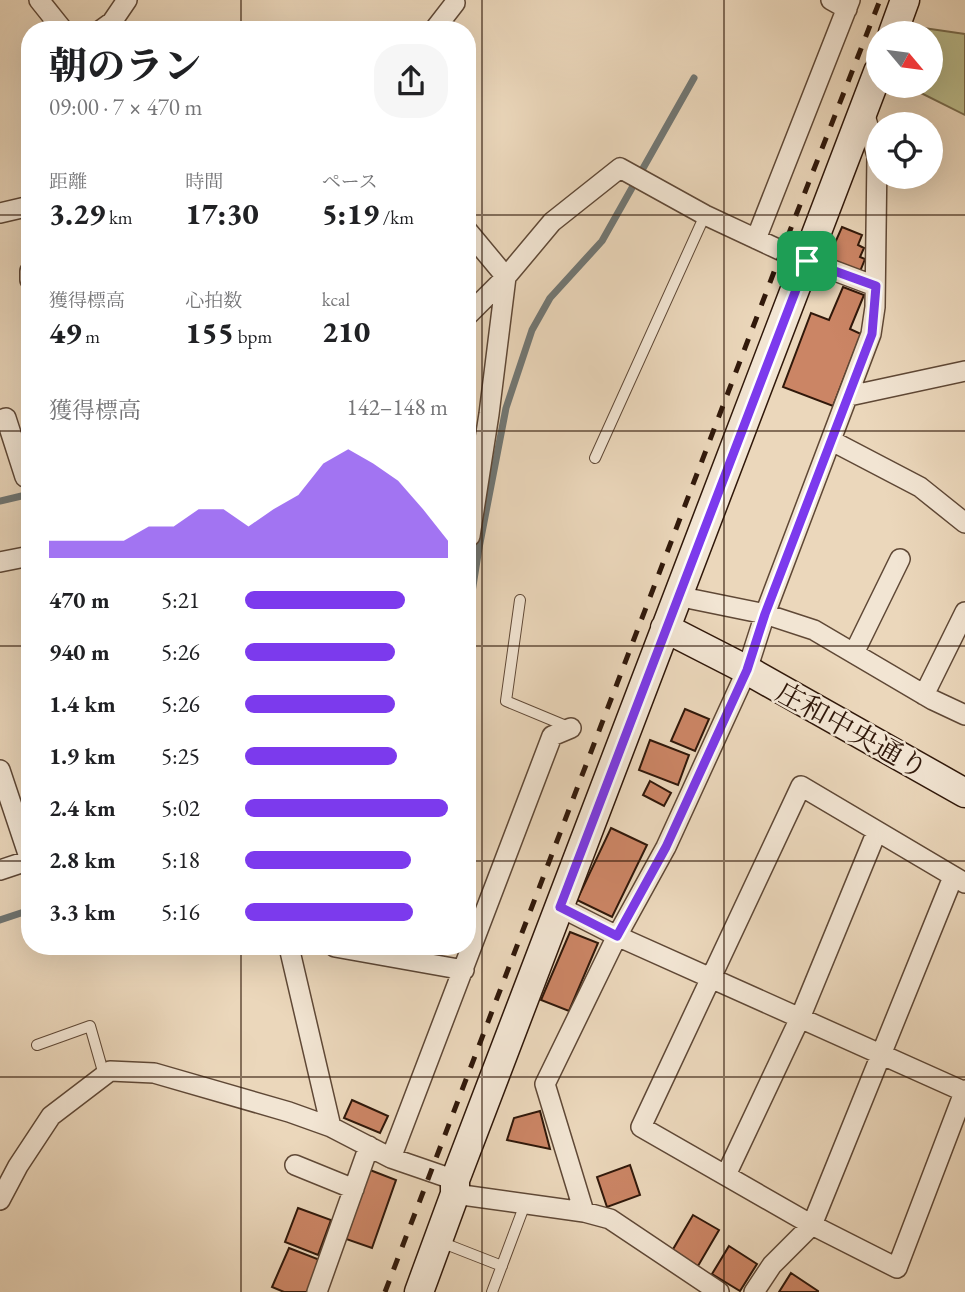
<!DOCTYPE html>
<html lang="ja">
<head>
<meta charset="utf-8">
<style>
  body { margin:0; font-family:"EB Garamond","Noto Serif JP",serif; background:#f6f6f6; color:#202124; height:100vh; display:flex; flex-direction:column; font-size:26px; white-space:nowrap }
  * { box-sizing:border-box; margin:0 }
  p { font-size:23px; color:#757577 }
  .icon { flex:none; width:38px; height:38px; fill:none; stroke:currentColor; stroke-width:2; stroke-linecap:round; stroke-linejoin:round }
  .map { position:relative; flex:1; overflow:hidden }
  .side { position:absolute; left:21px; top:21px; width:455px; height:934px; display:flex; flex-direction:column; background:#fff; border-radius:28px; box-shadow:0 7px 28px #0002 }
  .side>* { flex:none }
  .needle { width:46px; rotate:119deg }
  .controls { position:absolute; left:866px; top:21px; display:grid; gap:14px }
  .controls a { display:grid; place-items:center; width:77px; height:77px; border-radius:50%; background:#fff; box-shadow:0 7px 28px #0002; font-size:35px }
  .pin { position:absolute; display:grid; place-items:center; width:60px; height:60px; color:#fff; margin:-30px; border-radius:14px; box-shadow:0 4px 10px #0006 }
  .round { display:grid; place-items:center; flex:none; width:74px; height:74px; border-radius:28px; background:#f6f6f6 }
  .summary { display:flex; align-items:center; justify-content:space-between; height:119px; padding:0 28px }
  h1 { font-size:38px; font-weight:800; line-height:52px }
  .stats { display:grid; grid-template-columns:repeat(3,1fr); gap:10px; height:119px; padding:7px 28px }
  .stats div { display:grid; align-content:center }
  .stats b { font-size:30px; font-weight:800 }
  .stats small { font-size:19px; font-weight:400 }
  .stats p { font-size:19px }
  .chart { height:196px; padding:14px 28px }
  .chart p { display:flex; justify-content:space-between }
  .chart svg { width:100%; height:126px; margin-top:7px; fill:#7c3aed; opacity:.7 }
  ul { padding:0 28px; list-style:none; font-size:23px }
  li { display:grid; grid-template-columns:112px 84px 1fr; align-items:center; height:52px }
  li i { height:18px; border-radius:9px; background:#7c3aed }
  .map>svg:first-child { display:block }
  .green { fill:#bbbd8d; stroke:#766a4c; stroke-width:2 }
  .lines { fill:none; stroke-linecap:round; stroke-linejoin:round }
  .stream { stroke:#717774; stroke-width:7 }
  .building { fill:#cb8565; stroke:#30180a; stroke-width:2 }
  .lane-casing { stroke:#5f4836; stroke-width:12 }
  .street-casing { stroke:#5f4836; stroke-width:22 }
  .secondary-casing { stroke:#30180a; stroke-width:31 }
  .lane { stroke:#f2e5d3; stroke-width:10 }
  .street { stroke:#f2e5d3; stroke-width:19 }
  .secondary { stroke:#f2e5d3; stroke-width:28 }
  .rail { stroke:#30180a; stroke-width:5; stroke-dasharray:12 12; stroke-linecap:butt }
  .route-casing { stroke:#fff; stroke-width:14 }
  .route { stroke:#7c3aed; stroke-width:9 }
  .grid { fill:none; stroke:#30180a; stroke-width:2; stroke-opacity:0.55 }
  .labels { text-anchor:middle; stroke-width:5; stroke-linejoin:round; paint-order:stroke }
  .street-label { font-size:28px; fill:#30180a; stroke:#f2e5d3 }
</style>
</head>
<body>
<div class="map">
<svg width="965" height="1292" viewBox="0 0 965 1292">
  <rect width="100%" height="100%" fill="#ebd7bb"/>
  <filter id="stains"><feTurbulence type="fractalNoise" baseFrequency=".00286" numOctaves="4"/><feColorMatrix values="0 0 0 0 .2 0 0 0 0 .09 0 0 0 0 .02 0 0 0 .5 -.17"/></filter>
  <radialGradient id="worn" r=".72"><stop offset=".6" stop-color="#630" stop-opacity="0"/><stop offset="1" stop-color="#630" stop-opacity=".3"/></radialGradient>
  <!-- green -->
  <path class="green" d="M910,26l55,8v81l-58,-29h24v-53h-24z"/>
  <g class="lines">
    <!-- stream -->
    <path class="stream" d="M0,501l30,-7
      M467,552l12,-4
      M467,624l12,-76 27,-140 26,-78 18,-32 52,-57 92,-163
      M0,920l30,-10"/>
  </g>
  <!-- building -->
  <path class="building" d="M842,227l20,8 -4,10 6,3 -4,9 5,2 -6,15 -32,-13z
    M843,287l21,8 -14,34 11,5 -28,72 -50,-19 28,-74 18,7z
    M685,709l24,10 -14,32 -24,-10z
    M650,740l39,15 -11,30 -39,-15z
    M650,781l21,12 -7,13 -21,-11z
    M611,828l36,17 -35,72 -35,-17z
    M570,932l28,11 -29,68 -28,-11z
    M352,1100l36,16 -8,17 -36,-15z
    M540,1111l10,38 -43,-9 7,-22z
    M630,1165l10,30 -33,12 -10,-30z
    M370,1170l26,10 -24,68 -26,-9z
    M298,1208l33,12 -13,35 -33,-13z
    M693,1215l26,15 -21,36 -26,-15z
    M729,1246l28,18 -17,27 -28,-17z
    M289,1248l31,12 -13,32h-23l-12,-5z
    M791,1273l27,18v1h-39z"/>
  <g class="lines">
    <defs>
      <path id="lane" d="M467,70l1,-1
        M595,458l110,-243
        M520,600l-14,101 65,27
        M37,1045l53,-19 14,49
        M438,1241l64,25
        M492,1292l33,-88"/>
      <path id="street" d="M39,0l24,30
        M831,0l16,9
        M101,30l11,-8 15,-22
        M434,30l21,-27
        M0,213l30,-7
        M467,230l39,47 -17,137 -19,122
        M756,239l94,-239
        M30,271v9
        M467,316l39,-39 46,-55 68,-54 85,47 77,36 93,35
        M849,396l116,-25
        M0,420l6,-2 19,59 5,-1
        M832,441l88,46 45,36
        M0,562l30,-6
        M677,596l88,18 49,16 119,70 32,15
        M854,653l46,-94
        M924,695l41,-83
        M0,770l30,90 -30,10
        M965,883l-164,-97 -160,341 171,98 85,43 68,-178
        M560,907l57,29 348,156
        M289,947l42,180 60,31 64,22
        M335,947l129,23
        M391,1158l161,-422 19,-8
        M295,1165l59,24
        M726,1175l74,-157 77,-187
        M455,1194l129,18 26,7 109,73
        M0,1200l18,-34 33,-50 59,-45 44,2 135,39 42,15
        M584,1212l-39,-128 72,-148 49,-89 81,-177 18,-56 106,-280 4,-27 2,-151 -13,-44
        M317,1292l52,-146
        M754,1292l18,-27 40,-40 141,-348"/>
      <path id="secondary" d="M893,33l12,-33
        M665,628l82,42 218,123
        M419,1292l36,-98v-14l423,-1108"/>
    </defs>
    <!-- lane casing -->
    <use href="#lane" class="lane-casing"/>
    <!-- street casing -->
    <use href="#street" class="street-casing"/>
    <!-- secondary casing -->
    <use href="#secondary" class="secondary-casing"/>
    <!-- lane -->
    <use href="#lane" class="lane"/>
    <!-- street -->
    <use href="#street" class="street"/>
    <!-- secondary -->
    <use href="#secondary" class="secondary"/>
    <!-- rail -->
    <path class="rail" d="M385,1292l397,-1041 98,-251"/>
  </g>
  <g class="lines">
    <defs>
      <path id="route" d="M807,261l69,25 -4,48 -107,280 -18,56 -81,177 -49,89 -57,-29z"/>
    </defs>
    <!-- route casing -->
    <use href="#route" class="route-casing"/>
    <!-- route -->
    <use href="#route" class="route"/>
  </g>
  <!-- grid -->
  <path class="grid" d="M241,0v30M482,0v1292M724,0v1292M0,215h30M467,215h498M0,431h30M467,431h498M0,646h30M467,646h498M0,861h30M467,861h498M241,947v345M0,1077h965"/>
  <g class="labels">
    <!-- street labels -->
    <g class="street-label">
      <text transform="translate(852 730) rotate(29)" y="10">庄和中央通り</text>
    </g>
  </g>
  <rect width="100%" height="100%" filter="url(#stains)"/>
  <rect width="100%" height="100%" fill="url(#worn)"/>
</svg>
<div class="controls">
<a><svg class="needle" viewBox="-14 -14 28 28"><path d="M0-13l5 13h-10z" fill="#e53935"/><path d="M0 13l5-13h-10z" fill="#757577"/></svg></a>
<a><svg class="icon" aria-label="locate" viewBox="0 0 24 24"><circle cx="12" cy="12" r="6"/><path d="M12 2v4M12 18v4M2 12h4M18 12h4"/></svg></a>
</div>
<div class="pin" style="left:807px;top:261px;background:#1e9e55"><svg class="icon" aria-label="arrive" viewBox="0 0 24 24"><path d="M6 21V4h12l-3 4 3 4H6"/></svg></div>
<section class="side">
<div class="summary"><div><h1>朝のラン</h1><p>09:00 · 7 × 470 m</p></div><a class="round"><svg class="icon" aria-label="share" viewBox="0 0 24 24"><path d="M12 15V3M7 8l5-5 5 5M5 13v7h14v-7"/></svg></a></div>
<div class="stats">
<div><p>距離</p><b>3.29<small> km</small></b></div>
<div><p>時間</p><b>17:30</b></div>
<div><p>ペース</p><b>5:19<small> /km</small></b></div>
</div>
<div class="stats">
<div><p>獲得標高</p><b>49<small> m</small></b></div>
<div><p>心拍数</p><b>155<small> bpm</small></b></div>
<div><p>kcal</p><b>210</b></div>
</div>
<div class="chart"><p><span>獲得標高</span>142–148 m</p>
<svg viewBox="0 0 160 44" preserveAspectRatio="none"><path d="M0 44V38L10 38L20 38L30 38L40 33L50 33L60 27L70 27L80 33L90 27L100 22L110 11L120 6L130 11L140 17L150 27L160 38V44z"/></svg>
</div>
<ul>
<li><b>470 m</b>5:21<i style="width:79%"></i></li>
<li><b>940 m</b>5:26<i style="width:74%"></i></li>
<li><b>1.4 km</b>5:26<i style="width:74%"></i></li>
<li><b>1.9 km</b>5:25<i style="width:75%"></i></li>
<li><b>2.4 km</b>5:02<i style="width:100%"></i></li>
<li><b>2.8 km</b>5:18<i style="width:82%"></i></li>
<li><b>3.3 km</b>5:16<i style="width:83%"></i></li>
</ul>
</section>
</div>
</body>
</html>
